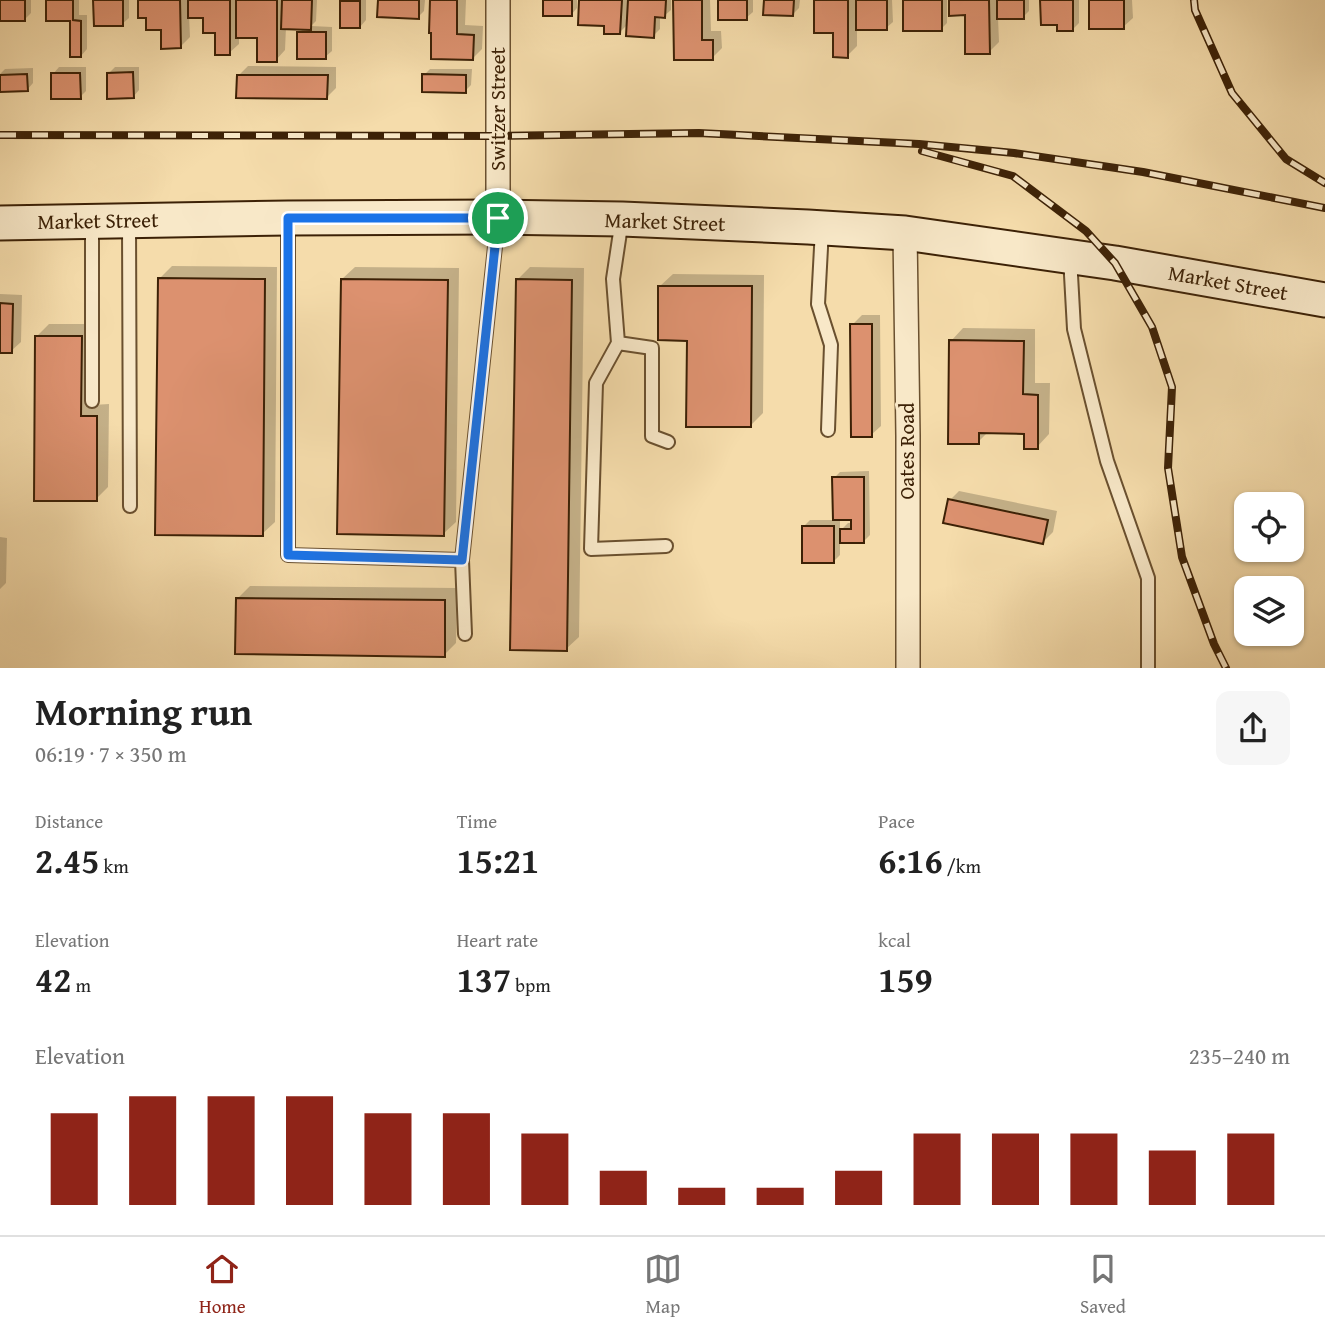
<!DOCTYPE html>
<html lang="en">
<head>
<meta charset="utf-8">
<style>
  body { margin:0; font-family:"Gentium Book Plus",serif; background:#f6f6f6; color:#222; height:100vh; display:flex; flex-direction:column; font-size:26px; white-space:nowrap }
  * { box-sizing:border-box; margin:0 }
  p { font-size:23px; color:#767676 }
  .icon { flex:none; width:38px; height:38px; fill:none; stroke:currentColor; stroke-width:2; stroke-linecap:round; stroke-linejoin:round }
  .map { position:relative; height:668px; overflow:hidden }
  .sheet { display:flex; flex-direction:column; background:#fff; flex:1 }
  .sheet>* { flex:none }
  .buttons { position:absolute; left:1234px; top:492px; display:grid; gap:14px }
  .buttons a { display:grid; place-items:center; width:70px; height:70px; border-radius:14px; background:#fff; box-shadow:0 2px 5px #0004; font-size:35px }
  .pin { position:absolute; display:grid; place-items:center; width:60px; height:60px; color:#fff; margin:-30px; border:4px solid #fff; border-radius:50%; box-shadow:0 2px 7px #0007 }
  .round { display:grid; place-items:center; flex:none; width:74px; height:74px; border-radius:14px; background:#f6f6f6 }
  .overview { display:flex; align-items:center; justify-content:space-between; height:119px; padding:0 35px }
  h1 { font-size:38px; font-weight:600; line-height:52px }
  .figures { display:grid; grid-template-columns:repeat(3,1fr); gap:10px; height:119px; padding:7px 35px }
  .figures div { display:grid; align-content:center }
  .figures b { font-size:35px; font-weight:600 }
  .figures small { font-size:19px; font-weight:400 }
  .figures p { font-size:19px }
  .chart { height:196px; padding:14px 35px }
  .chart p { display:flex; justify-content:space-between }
  .chart svg { width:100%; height:126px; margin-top:7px; stroke:#8f2418; stroke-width:6 }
  .tabs { display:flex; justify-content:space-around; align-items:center; height:98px; border-top:2px solid #e0e0e0; background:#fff; font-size:19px; color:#767676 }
  .tabs a { display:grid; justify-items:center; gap:4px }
  .tabs .selected { color:#8f2418 }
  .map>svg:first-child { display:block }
  .shadow { fill:#0003; fill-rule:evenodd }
  .building { fill:#dc916f; stroke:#3c2106; stroke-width:2 }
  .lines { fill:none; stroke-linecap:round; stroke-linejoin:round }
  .lane-casing { stroke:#6a502f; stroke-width:16 }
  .street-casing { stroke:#6a502f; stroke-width:26 }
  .secondary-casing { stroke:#3c2106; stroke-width:37 }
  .lane { stroke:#f8e8c8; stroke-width:12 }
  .street { stroke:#f8e8c8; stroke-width:23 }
  .secondary { stroke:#f8e8c8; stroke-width:33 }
  .rail-casing { stroke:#3c2106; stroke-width:8 }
  .rail { stroke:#f8e8c8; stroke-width:5; stroke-dasharray:16; stroke-linecap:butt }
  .route-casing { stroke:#fff; stroke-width:14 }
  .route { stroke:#1a73e8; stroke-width:9 }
  .labels { text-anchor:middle; stroke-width:6; stroke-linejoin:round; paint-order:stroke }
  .street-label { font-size:21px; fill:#3c2106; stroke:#f8e8c8 }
</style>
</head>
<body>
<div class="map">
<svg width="1325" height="668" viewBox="0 0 1325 668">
  <rect width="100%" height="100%" fill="#f5dcab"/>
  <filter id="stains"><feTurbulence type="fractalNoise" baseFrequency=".00286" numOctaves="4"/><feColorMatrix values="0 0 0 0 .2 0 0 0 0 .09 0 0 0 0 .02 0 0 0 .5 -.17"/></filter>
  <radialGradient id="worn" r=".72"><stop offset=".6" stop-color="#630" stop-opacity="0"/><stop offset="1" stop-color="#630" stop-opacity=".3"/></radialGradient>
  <!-- shadow -->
  <path class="shadow" d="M0,0h31v13l-6,6h-25z
    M48,0h31v15h8v34l-6,7 -10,-37z
    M95,0h34v18l-7,6z
    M140,0h177l-1,21 -5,5 21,1v24l-7,6 -26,-24 5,-5 -18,-1 -1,23 -9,10 -17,-23h-20v7l-10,9 -13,-22 -11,-15h-16l1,21 -10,10 -32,-31z
    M343,0h23v20l-6,7 -19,-26z
    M379,0h46l-1,11 -6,6z
    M432,0h34l-1,25 18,1 -1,23 -9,9z
    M544,0h33v8l-6,7z
    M581,0h90v10l-7,6h-4v13l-7,7 -25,-12 -8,8 -14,-8z
    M675,0h35l1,31h10l1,17 -10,10z
    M719,0h34v12l-7,6z
    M766,0h34l-1,8 -6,6z
    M815,0h77l1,22 -7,6h-29v18l-10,10z
    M905,0h42v23l-6,6z
    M951,0h78v11l-6,6 -25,1 1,24 -10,10 -22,-38z
    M1042,0h37v23l-6,6z
    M1091,0h41l1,18 -10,9z
    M248,66l88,1v21l-9,9 -89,-21z
    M59,67h27v24l-6,6 -27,-23z
    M115,67h24v23l-6,7 -24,-24z
    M33,68v15l-6,7h-27v-16l5,-5z
    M430,69h42l-1,16 -6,6 -41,-16z
    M172,266l105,1 -2,255 -13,12 -102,-256z
    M355,267l104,1 -3,254 -13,12 -101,-255z
    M530,267l54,1 -5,369 -13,12 -49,-369z
    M673,274l91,1 -1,138 -12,12 -62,-86 -29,-53z
    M0,294l22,1 -1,47 -10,9h-11z
    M862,315h18l1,111 -10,9 -19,-110z
    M49,324h44v81l16,-1 -1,83 -12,12 -59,-163z
    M963,328l72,1v54h15l-1,51 -12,13 -11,-15 -37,-1 -11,11 -27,-101z
    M869,471l1,64 -6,6h-24v14l-7,7 -29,-36 6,-6h24v-42l6,-6zM853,518v5h-5l-8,8v-12z
    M959,491l98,20 -4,21 -10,10 -93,-42z
    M0,537l7,1 -1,45 -6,6z
    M250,586l207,2 -1,55 -12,12 -206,-57z"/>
  <!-- building -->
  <path class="building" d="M0,0h25v21h-25z
    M46,0h27v20l8,1v36h-11v-36h-24z
    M93,0h30v26h-29z
    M138,0h42l1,48 -20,1v-19h-15v-12h-8z
    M188,0h42v55h-15v-22h-12v-15h-15z
    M236,0h41v62h-20v-24h-21z
    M282,0h30l-1,30 -30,-1z
    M378,0h41v19l-42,-2z
    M430,0h27v34l17,1 -1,25 -42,-1v-26h-2z
    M543,0h29v16h-29z
    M579,0h43l-2,34h-16v-8l-26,-1z
    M628,0h38l-1,18 -10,-1 -1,21 -28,-2z
    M673,0h29v40h11v20h-39z
    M718,0h29v20h-29z
    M764,0h30l-1,16 -30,-1z
    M814,0h34v58l-15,-1v-24h-19z
    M856,0h31v30h-31z
    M903,0h39v31h-39z
    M949,0h40l1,54h-25v-39l-16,1z
    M997,0h27v19h-27z
    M1040,0h33v31h-16v-6h-16z
    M1089,0h35v29h-35z
    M340,1h20v27h-20z
    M297,32h29v27h-29z
    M133,72l1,26 -27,1v-26z
    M51,73h29l1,26h-30z
    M27,74l1,17 -28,1v-17z
    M422,74l44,1v18l-44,-1z
    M237,75h91l-1,24 -91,-1z
    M158,278l107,1 -2,257 -108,-1z
    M341,279l107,1 -4,256 -107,-2z
    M516,279l56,1 -5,371 -57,-1z
    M658,286h94l-1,141h-65l1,-86 -29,-1z
    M0,303l13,1 -1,49h-12z
    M850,324h22v113h-21z
    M35,336h47l-1,80h16v85h-63z
    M949,340l75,1 -1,53 15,1v54h-14v-15l-45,-1v11h-31z
    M832,477h32v66h-24v-14h11v-9h-18z
    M948,499l100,21 -5,24 -100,-21z
    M802,526h32v37h-32z
    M236,598l209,2v57l-210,-3z"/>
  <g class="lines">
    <defs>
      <path id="lane" d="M288,218v337l174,5
        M622,219l-9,60 5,64 -22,40 -5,166 75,-3
        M129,221l1,285
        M822,229l-4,75 13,41 -3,85
        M1070,257l4,72 33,132 41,117v90
        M618,343l34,5v88l16,6
        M92,401v-178
        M465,634l-3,-74 36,-342"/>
      <path id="street" d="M498,0v217
        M905,233l3,203v232"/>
      <path id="secondary" d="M0,223l288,-5 210,-1 124,2 186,8 97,6 210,30 210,37"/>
    </defs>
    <!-- lane casing -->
    <use href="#lane" class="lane-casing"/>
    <!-- street casing -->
    <use href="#street" class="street-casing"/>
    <!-- secondary casing -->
    <use href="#secondary" class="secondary-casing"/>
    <!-- lane -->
    <use href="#lane" class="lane"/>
    <!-- street -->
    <use href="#street" class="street"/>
    <!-- secondary -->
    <use href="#secondary" class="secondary"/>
    <defs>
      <path id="rail" d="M1194,0l1,10 37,83 54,66 39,24
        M0,135l498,1 201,-3 220,11 95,9 129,19 182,36
        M922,151l91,25 73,55 29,32 37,64 20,60 -4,81 14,89 32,87 12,24"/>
    </defs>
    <!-- rail casing -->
    <use href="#rail" class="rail-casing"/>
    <!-- rail -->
    <use href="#rail" class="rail"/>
  </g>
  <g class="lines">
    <defs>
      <path id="route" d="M288,218h210l-36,342 -174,-5z"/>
    </defs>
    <!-- route casing -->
    <use href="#route" class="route-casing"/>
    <!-- route -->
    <use href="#route" class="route"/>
  </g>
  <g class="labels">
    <!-- street labels -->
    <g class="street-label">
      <text transform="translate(498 109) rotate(-90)" y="7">Switzer Street</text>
      <text transform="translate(98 221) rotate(-1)" y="7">Market Street</text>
      <text transform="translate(665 222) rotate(2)" y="7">Market Street</text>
      <text transform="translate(1228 283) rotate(10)" y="7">Market Street</text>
      <text transform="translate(907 451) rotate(-90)" y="7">Oates Road</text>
    </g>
  </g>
  <rect width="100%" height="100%" filter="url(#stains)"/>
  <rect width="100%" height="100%" fill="url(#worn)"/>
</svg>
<div class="buttons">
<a><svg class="icon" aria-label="locate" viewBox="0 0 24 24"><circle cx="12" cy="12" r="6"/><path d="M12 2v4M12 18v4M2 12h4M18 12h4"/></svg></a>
<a><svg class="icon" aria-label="layers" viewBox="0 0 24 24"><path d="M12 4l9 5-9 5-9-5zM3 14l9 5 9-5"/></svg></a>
</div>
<div class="pin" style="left:498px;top:218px;background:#1e9e55"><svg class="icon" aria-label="arrive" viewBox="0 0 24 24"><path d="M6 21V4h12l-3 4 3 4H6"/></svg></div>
</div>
<section class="sheet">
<div class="overview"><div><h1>Morning run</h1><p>06:19 · 7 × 350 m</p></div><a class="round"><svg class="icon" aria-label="share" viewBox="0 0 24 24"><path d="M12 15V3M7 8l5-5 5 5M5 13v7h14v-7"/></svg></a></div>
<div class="figures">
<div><p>Distance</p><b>2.45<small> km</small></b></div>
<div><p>Time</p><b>15:21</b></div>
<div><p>Pace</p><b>6:16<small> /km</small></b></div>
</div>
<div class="figures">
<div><p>Elevation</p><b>42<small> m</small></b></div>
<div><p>Heart rate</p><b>137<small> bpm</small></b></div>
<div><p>kcal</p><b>159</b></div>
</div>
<div class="chart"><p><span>Elevation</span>235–240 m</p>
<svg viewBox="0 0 160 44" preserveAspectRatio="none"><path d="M5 44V12M15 44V6M25 44V6M35 44V6M45 44V12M55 44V12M65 44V19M75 44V32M85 44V38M95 44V38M105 44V32M115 44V19M125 44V19M135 44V19M145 44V25M155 44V19"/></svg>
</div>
</section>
<nav class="tabs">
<a class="selected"><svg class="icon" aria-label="home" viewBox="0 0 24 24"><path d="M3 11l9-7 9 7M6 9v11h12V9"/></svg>Home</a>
<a><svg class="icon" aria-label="map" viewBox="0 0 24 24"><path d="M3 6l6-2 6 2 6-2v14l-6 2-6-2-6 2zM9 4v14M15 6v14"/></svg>Map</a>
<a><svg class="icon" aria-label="saved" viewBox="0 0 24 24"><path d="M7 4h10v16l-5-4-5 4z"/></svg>Saved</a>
</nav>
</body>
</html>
